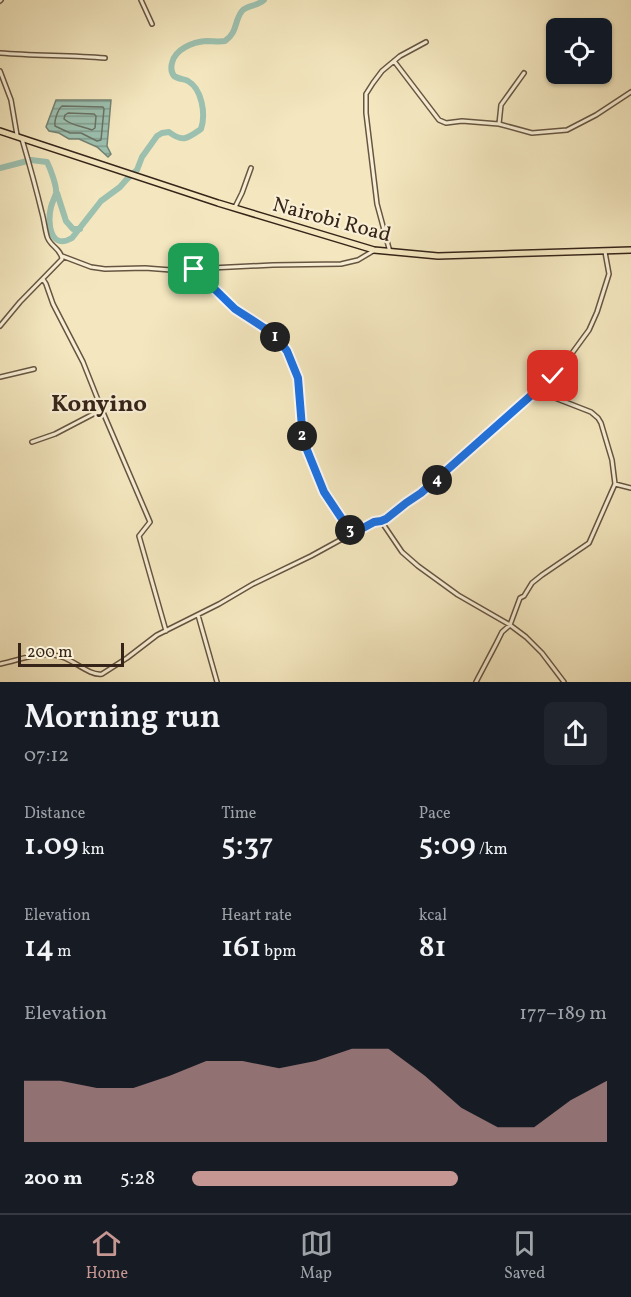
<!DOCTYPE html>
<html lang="en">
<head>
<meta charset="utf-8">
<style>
  body { margin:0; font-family:Vollkorn,serif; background:#20242c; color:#f1f3f6; height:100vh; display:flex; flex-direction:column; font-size:22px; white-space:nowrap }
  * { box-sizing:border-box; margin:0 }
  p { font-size:20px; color:#9ea1a6 }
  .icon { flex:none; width:33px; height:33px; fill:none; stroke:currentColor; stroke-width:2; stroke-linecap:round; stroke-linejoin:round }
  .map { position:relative; height:682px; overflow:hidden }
  .details { display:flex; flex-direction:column; background:#171b24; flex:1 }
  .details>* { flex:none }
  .fabs { position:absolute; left:546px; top:18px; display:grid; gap:12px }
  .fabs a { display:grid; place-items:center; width:66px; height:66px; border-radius:9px; background:#171b24; box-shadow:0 2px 4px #0004; font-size:30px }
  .scale { position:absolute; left:18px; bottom:15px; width:106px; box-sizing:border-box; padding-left:6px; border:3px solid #362419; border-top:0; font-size:16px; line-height:21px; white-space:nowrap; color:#362419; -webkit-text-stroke:4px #f8efd5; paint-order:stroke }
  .pin { position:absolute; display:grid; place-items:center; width:51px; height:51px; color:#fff; margin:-26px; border-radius:12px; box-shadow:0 3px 9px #0006 }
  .km { position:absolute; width:30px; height:30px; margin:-15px; border-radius:50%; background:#222; color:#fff; font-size:16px; line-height:30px; text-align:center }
  .round { display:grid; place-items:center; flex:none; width:63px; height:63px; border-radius:9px; background:#20242c }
  .head { display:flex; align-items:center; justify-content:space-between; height:102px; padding:0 24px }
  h1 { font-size:33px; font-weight:600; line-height:45px }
  .stats { display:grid; grid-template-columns:repeat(3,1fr); gap:9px; height:102px; padding:6px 24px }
  .stats div { display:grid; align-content:center }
  .stats b { font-size:30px; font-weight:600 }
  .stats small { font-size:16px; font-weight:400 }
  .stats p { font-size:16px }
  .chart { height:168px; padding:12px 24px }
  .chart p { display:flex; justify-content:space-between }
  .chart svg { width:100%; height:108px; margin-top:6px; fill:#c59692; opacity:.7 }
  ul { padding:0 24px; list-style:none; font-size:20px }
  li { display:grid; grid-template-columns:96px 72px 1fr; align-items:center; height:45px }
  li i { height:15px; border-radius:8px; background:#c59692 }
  .tabs { display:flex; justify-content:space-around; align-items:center; height:84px; border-top:2px solid #363941; background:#171b24; font-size:16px; color:#9ea1a6 }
  .tabs a { display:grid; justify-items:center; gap:3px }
  .tabs .on { color:#c59692 }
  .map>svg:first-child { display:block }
  .water { fill:url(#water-rules); stroke:#738273; stroke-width:1.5 }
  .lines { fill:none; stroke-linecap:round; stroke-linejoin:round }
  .shore { stroke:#697264; stroke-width:1.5 }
  .river { stroke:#9cc0af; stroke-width:6 }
  .minor-casing { stroke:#665542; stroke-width:6 }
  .trunk-casing { stroke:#362419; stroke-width:8 }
  .minor { stroke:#f8efd5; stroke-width:3 }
  .trunk { stroke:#f4e7bf; stroke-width:5 }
  .route-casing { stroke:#fff; stroke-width:12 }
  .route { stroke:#1a73e8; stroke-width:8 }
  .labels { text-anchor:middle; stroke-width:4.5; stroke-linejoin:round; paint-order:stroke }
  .street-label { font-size:21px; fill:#362419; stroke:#f8efd5 }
  .quarter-label { font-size:24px; font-weight:bold; fill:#362419; stroke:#f8efd5 }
</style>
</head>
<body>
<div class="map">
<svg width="631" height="682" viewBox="0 0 631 682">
  <defs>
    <pattern id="water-rules" width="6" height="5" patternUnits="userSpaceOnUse" patternTransform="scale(1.5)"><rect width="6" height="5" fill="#9cc0af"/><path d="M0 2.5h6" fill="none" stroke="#809c8e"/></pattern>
  </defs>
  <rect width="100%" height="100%" fill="#f4e7bf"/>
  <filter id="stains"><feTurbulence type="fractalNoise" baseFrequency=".00333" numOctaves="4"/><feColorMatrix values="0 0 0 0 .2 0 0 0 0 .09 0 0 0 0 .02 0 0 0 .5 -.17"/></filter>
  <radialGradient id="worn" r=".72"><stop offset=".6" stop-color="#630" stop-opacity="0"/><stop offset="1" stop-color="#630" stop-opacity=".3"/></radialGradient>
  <!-- water -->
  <path class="water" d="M56,100h55l-4,46 4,8 -3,3 -11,-10 -18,-8h-10l-10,-6 -10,-2 -3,-4z"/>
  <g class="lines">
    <!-- shore -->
    <path class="shore" d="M62,106l41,1 1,2 -3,31 -4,1 -16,-8h-11l-15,-7c-1,-5 3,-17 7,-20z
      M68,113l26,1 2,2 -1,12 -3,2c-10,-4 -20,-4 -28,-11l1,-4z"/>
    <!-- river -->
    <path class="river" d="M0,168l31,-8 16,2c3,6 10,24 9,31 -1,5 -4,9 -5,14 -4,15 -1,44 21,31l29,-37 19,-14 7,-8 10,-9 5,-13 15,-21 5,-3 7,-1c14,11 19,6 32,-3 5,-15 1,-40 -13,-48 -4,-2 -10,-2 -14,-5 -3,-4 -3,-9 -2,-13 3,-14 21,-21 34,-22 7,0 13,1 19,0 13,-9 9,-20 17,-30 5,-6 14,-4 22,-11
      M57,193l9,28 7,8h7"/>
    <defs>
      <path id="minor" d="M141,0l11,24
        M0,1l1,-1
        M0,53c35,3 70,2 105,5
        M394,61l45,59 7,3 16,-2 37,3 33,9 35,-3 29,-15 35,-23
        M0,71l11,29 6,35
        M499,124l2,-19 23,-32
        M235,207l7,-14 9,-25
        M390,252l-13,-48 -11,-91v-19l7,-11 9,-12 18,-15 26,-14
        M62,256l29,11 14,2 40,-1 26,2 102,-5 68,-1 17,-4 15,-9
        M194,269l41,40 34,22 12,12 6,8 11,27 5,62 21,52 28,42
        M43,279l3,5 7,20 30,58 19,48 48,112 -11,14 27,95
        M0,326l20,-24 42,-43c-1,-11 -13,-13 -15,-23 -2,-7 -3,-16 -5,-23 -6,-25 -13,-50 -20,-74
        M0,377l34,-8
        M32,442l23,-8 46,-24
        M615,484l16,4
        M198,615l19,67
        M0,664c21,-4 40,-14 62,-7 13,4 28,19 40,17l25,-16 30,-23 62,-31 34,-20 58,-28 62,-34 7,-1
        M476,682l20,-38 6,-12 8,-7 10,-27 4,-2 8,-13 10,-8 47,-32 26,-59 -3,-24 -11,-37 -3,-5 -7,-6 -54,-21
        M564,682l-22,-29 -16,-16 -16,-12 -52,-30 -40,-29 -16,-14 -21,-31 40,-28 29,-25 103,-92 17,-20 19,-26 8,-18 12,-38 -4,-22"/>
      <path id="trunk" d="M0,131l218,72 156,47 64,6 193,-6"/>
    </defs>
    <!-- minor casing -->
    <use href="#minor" class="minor-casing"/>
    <!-- trunk casing -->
    <use href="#trunk" class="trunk-casing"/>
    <!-- minor -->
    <use href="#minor" class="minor"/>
    <!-- trunk -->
    <use href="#trunk" class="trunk"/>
  </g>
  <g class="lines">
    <defs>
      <path id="route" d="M194,269l41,40 34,22 12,12 6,8 11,27 5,62 21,52 28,42 22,-12 7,-1 5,-2 20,-16 15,-10 132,-117"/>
    </defs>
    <!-- route casing -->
    <use href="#route" class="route-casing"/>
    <!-- route -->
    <use href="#route" class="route"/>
  </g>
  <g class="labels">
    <!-- street labels -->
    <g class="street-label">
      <text transform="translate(332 219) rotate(15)" y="7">Nairobi Road</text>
    </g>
    <!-- quarter labels -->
    <g class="quarter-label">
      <text x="99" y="411">Konyino</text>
    </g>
  </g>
  <rect width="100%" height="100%" filter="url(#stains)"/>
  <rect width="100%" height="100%" fill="url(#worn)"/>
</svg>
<div class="fabs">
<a><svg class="icon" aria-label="locate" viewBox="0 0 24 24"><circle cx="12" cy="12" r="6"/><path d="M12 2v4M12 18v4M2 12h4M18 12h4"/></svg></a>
</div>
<div class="scale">200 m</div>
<div class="pin" style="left:194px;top:269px;background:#1e9e55"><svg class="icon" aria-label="arrive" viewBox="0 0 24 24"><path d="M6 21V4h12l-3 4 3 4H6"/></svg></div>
<div class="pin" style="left:553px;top:376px;background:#d93025"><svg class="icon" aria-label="check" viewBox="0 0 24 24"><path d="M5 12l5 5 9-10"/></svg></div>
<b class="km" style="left:275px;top:337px">1</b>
<b class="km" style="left:302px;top:436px">2</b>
<b class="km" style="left:350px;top:530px">3</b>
<b class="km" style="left:437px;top:480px">4</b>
</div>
<section class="details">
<div class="head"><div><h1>Morning run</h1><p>07:12</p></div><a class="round"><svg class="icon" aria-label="share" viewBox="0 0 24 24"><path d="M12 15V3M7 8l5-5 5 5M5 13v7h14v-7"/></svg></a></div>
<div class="stats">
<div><p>Distance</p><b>1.09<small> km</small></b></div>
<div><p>Time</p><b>5:37</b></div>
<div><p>Pace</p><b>5:09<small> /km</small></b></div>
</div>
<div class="stats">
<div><p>Elevation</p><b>14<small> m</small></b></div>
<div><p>Heart rate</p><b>161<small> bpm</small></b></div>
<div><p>kcal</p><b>81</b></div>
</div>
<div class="chart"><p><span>Elevation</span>177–189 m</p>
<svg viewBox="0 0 160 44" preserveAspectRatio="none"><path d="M0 44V19L10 19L20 22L30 22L40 17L50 11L60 11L70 14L80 11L90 6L100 6L110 17L120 30L130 38L140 38L150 27L160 19V44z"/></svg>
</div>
<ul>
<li><b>200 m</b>5:28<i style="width:64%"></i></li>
</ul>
</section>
<nav class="tabs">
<a class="on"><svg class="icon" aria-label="home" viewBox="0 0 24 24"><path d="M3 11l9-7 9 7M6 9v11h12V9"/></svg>Home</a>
<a><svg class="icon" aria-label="map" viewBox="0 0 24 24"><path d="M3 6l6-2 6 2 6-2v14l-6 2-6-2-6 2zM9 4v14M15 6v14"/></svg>Map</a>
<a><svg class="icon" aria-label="saved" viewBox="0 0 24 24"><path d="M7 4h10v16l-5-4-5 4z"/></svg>Saved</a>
</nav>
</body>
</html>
